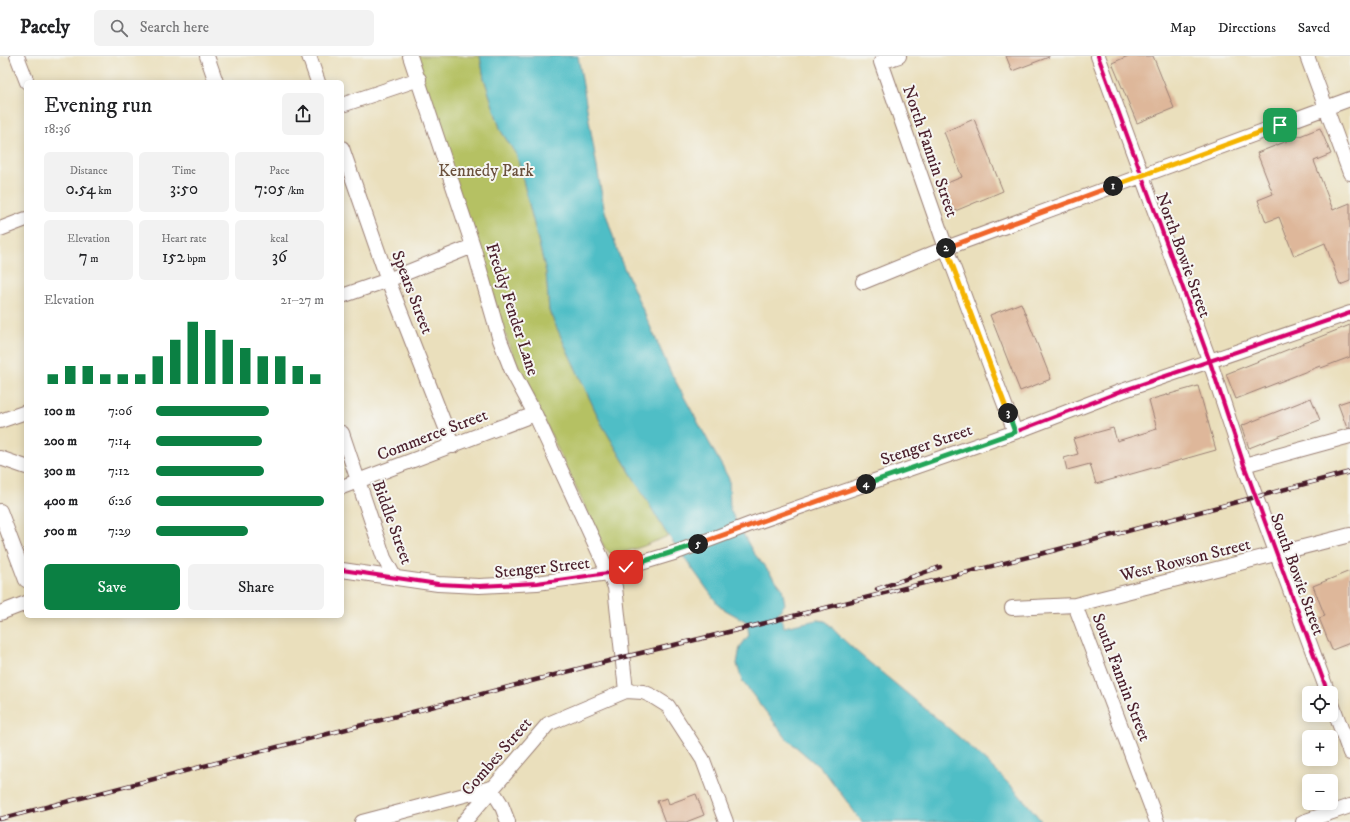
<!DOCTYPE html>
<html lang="en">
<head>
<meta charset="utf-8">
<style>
  body { margin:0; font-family:"IM FELL DW Pica",serif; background:#f2f2f2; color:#202124; height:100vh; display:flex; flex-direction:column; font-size:15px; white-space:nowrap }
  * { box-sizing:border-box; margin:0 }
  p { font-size:13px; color:#757577 }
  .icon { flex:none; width:22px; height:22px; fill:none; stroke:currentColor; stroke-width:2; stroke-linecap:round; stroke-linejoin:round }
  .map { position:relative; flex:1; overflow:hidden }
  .side { position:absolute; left:24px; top:24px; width:320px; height:538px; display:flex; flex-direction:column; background:#fff; border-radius:6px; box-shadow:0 2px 10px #0003 }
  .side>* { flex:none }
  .controls { position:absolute; left:1302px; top:630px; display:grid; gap:8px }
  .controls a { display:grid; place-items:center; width:36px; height:36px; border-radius:6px; background:#fff; box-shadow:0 2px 10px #0003; font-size:20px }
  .pin { position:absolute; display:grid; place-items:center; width:34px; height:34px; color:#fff; margin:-17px; border-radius:8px; box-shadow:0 2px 6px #0006 }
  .km { position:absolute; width:20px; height:20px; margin:-10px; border-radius:50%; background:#222; color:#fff; font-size:11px; line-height:20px; text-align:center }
  .round { display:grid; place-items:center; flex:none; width:42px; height:42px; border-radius:6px; background:#f2f2f2 }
  .headline { display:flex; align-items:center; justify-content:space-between; height:68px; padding:0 20px }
  h1 { font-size:22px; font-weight:600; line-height:30px }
  .metrics { display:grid; grid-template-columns:repeat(3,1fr); gap:6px; height:68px; padding:4px 20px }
  .metrics div { display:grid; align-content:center; border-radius:6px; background:#f2f2f2; text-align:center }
  .metrics b { font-size:17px; font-weight:600 }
  .metrics small { font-size:11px; font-weight:400 }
  .metrics p { font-size:11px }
  .chart { height:112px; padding:8px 20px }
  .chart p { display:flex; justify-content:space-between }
  .chart svg { width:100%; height:72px; margin-top:4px; stroke:#0b8043; stroke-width:6 }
  .action { display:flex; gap:8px; margin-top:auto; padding:8px 20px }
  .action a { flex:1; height:46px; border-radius:6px; background:#0b8043; color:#fff; font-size:16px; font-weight:600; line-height:46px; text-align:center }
  .action a+a { background:#f2f2f2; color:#202124 }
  ul { padding:0 20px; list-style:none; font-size:13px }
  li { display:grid; grid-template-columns:64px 48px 1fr; align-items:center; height:30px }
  li i { height:10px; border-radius:5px; background:#0b8043 }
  header { display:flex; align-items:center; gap:24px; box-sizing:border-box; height:56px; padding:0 20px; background:#fff; border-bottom:1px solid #e0e0e0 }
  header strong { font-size:19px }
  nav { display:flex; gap:22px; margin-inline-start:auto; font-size:14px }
  .search { width:280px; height:36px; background:#f2f2f2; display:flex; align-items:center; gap:10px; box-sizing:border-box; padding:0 14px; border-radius:6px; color:#757577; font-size:15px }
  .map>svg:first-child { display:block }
  .green { fill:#b5c163; stroke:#807047 }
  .water { fill:#50bec6; stroke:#4d6e78 }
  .building { fill:#deb79a }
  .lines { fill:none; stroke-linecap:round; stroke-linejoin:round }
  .minor-casing { stroke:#9a7f74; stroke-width:16 }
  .minor { stroke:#fff; stroke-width:14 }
  .rail-casing { stroke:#4a1f2b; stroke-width:4.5 }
  .rail { stroke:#f6f6f2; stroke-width:3; stroke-dasharray:9; stroke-linecap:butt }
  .cycleway-casing { stroke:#f6f6f2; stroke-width:6 }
  .cycleway { stroke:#d6006c; stroke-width:4 }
  .split-1-casing { stroke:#fff; stroke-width:8 }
  .split-2-casing { stroke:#fff; stroke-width:8 }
  .split-3-casing { stroke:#fff; stroke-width:8 }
  .split-4-casing { stroke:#fff; stroke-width:8 }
  .split-5-casing { stroke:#fff; stroke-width:8 }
  .split-6-casing { stroke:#fff; stroke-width:8 }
  .split-1 { stroke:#f5b400; stroke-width:5 }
  .split-2 { stroke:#f0652b; stroke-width:5 }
  .split-3 { stroke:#f5b400; stroke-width:5 }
  .split-4 { stroke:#22a559; stroke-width:5 }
  .split-5 { stroke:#f0652b; stroke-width:5 }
  .split-6 { stroke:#22a559; stroke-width:5 }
  .labels { text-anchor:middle; stroke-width:4; stroke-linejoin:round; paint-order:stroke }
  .street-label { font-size:17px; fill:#4a1f2b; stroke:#f6f6f2 }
  .park-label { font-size:17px; fill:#6a503c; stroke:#f6f6f2 }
</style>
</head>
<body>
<header>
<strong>Pacely</strong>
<div class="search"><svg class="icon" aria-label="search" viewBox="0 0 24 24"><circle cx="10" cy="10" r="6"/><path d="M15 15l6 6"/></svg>Search here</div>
<nav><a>Map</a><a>Directions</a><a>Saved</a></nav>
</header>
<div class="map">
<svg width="1350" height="766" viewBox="0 0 1350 766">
  <rect width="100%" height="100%" fill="#f6f6f2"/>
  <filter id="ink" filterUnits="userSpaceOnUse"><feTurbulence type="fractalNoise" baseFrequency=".025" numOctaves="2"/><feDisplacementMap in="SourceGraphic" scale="8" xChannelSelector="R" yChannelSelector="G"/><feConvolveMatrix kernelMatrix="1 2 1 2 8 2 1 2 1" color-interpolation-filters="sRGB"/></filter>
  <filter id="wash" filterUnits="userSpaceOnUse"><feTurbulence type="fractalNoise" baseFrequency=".012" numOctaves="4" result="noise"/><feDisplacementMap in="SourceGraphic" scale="16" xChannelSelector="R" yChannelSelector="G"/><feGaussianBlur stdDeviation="0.9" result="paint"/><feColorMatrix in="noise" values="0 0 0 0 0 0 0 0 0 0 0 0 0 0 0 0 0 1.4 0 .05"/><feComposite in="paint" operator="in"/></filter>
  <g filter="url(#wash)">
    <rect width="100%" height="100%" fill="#eadfbc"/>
    <!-- green -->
    <path class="green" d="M414,0h66l4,22 17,53 16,25 29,116 3,39 52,112 67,113 -24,10 -31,10 -9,-9 -94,-199z"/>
    <!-- water -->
    <path class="water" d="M480,0h98l26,152 17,53 50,112 58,106 1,31 23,42 29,36 3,16 -7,9 6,14 33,-7 9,1c21,25 47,44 72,65 50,42 104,84 144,136h-180l-37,-50 -38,-33 -45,-58 -5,-17 3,-17 9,-12 -2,-13 -27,-15 -55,-76 -64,-108 -52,-112 -3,-39 -29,-116 -16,-25 -17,-53z"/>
    <g id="blocks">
      <!-- building -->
      <path class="building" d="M1006,0h43v1l-37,14z
        M1128,0h25l21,52 -37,15 -25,-60z
        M974,63l29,72 -55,23 -11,-27 25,-10 -18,-45z
        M1320,72l11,26 -17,7 19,49 17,-7v78l-10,4 -15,-42 -31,13 -15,-39 -13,5 -8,-22 15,-6 -16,-41z
        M1021,247l30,76 -31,12 -30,-76z
        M1350,269v32l-29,11 -1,-2 -84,33 -10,-25z
        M1198,330l18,64 -120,34 -6,-20 -23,6 -3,-12 14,-4 -5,-15 40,-11 4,13 40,-12 -8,-29z
        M1311,342l9,22 -71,28 -8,-22z
        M1350,344v28h-3l-9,-24z
        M1350,515v72l-18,7 -13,-32 6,-2 -12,-30z
        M696,738l8,21 -18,7h-21l-8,-21 10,-3 2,6z"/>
    </g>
  </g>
  <g filter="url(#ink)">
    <use href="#blocks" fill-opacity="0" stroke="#9a7f74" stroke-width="1"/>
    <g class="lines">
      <defs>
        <path id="minor" d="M17,0l10,26
          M207,0l9,26
          M309,0l9,26
          M410,0l63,190 27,94 12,31 23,43 80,173 11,104
          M899,0l-18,6 65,186 69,184
          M1098,0l112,306 34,103 84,228
          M1307,0l43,117
          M342,49l77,-26
          M342,92l46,132 65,166
          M0,173l26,-10
          M863,226l83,-34 404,-149
          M342,240l46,-16 85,-34
          M0,365l26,-9
          M342,377l42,125 11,20
          M0,402l26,9
          M1244,409l106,-29
          M342,431l193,-73
          M0,455l26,69
          M342,514l96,14 41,2 58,-3 71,-10 69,-21 74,-28 264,-92 107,-41 228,-78
          M1075,549l275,-70
          M1012,552l63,-3 82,217
          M0,557l26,-10
          M1331,645l19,52
          M491,732l10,16 7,18
          M362,766l129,-34
          M464,766l84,-98 78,-33 17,1 9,4 16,10 35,54 23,62
          M1303,766l47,-16"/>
      </defs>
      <!-- minor casing -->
      <use href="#minor" class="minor-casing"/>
      <!-- minor -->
      <use href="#minor" class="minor"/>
      <defs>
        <path id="rail" d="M877,533l63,-22
          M0,763l624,-162 121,-29 307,-77 298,-79"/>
      </defs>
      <!-- rail casing -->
      <use href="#rail" class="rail-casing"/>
      <!-- rail -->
      <use href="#rail" class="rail"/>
      <defs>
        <path id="cycleway" d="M1098,0l112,306 34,103 84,228
          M342,514l96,14 41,2 58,-3 71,-10 69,-21 74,-28 264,-92 107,-41 228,-78"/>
      </defs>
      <!-- cycleway casing -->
      <use href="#cycleway" class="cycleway-casing"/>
      <!-- cycleway -->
      <use href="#cycleway" class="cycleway"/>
    </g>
  </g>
  <g class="lines" filter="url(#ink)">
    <defs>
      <path id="split-1" d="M1113,130l167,-61"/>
      <path id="split-2" d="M946,192l167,-62"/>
      <path id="split-3" d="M946,192l62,165"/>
      <path id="split-4" d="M866,428l149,-52 -7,-19"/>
      <path id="split-5" d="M698,488l168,-60"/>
      <path id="split-6" d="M626,511l72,-23"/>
    </defs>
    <!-- split-1 casing -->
    <use href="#split-1" class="split-1-casing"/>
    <!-- split-2 casing -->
    <use href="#split-2" class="split-2-casing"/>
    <!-- split-3 casing -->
    <use href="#split-3" class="split-3-casing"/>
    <!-- split-4 casing -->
    <use href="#split-4" class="split-4-casing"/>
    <!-- split-5 casing -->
    <use href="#split-5" class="split-5-casing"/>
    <!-- split-6 casing -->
    <use href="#split-6" class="split-6-casing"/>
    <!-- split-1 -->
    <use href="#split-1" class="split-1"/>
    <!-- split-2 -->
    <use href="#split-2" class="split-2"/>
    <!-- split-3 -->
    <use href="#split-3" class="split-3"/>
    <!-- split-4 -->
    <use href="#split-4" class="split-4"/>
    <!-- split-5 -->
    <use href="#split-5" class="split-5"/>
    <!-- split-6 -->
    <use href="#split-6" class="split-6"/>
  </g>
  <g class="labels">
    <!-- street labels -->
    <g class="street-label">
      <text transform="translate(931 95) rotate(71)" y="6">North Fannin Street</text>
      <text transform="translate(1184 199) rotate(70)" y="6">North Bowie Street</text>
      <text transform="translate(413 236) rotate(69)" y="6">Spears Street</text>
      <text transform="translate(513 253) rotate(72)" y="6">Freddy Fender Lane</text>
      <text transform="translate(432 378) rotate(-21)" y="6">Commerce Street</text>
      <text transform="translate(926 388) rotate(-19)" y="6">Stenger Street</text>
      <text transform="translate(393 466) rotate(70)" y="6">Biddle Street</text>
      <text transform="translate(1185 503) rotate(-14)" y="6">West Rowson Street</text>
      <text transform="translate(542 511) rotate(-6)" y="6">Stenger Street</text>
      <text transform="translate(1298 518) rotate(70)" y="6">South Bowie Street</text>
      <text transform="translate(1122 621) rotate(69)" y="6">South Fannin Street</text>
      <text transform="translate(496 700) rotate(-49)" y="6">Combes Street</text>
    </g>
    <!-- park labels -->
    <g class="park-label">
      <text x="486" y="120">Kennedy Park</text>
    </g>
  </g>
</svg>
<div class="controls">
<a><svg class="icon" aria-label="locate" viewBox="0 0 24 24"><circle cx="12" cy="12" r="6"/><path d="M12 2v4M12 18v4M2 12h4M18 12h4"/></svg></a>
<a>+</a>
<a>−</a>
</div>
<div class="pin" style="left:1280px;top:69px;background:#1e9e55"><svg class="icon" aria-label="arrive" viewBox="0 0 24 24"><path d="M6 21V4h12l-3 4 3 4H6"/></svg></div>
<div class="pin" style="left:626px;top:511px;background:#d93025"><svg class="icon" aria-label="check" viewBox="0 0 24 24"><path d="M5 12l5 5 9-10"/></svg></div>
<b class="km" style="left:1113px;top:130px">1</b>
<b class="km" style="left:946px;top:192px">2</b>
<b class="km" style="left:1008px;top:357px">3</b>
<b class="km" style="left:866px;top:428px">4</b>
<b class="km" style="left:698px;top:488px">5</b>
<section class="side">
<div class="headline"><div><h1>Evening run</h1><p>18:36</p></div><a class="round"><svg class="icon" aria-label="share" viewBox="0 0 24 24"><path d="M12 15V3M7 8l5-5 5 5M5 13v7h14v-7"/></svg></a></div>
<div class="metrics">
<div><p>Distance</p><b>0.54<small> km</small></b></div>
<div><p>Time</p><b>3:50</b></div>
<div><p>Pace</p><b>7:05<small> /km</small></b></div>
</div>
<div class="metrics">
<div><p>Elevation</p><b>7<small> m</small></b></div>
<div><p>Heart rate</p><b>152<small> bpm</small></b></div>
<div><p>kcal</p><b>36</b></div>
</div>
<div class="chart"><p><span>Elevation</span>21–27 m</p>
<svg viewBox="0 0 160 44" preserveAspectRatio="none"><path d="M5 44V38M15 44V33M25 44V33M35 44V38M45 44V38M55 44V38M65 44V27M75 44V17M85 44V6M95 44V11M105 44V17M115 44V22M125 44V27M135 44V27M145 44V33M155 44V38"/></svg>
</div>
<ul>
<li><b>100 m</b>7:06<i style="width:67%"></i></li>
<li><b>200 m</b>7:14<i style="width:63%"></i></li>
<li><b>300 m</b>7:12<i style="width:64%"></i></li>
<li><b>400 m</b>6:26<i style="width:100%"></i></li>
<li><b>500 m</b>7:29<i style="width:55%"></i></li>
</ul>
<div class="action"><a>Save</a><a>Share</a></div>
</section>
</div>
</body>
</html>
